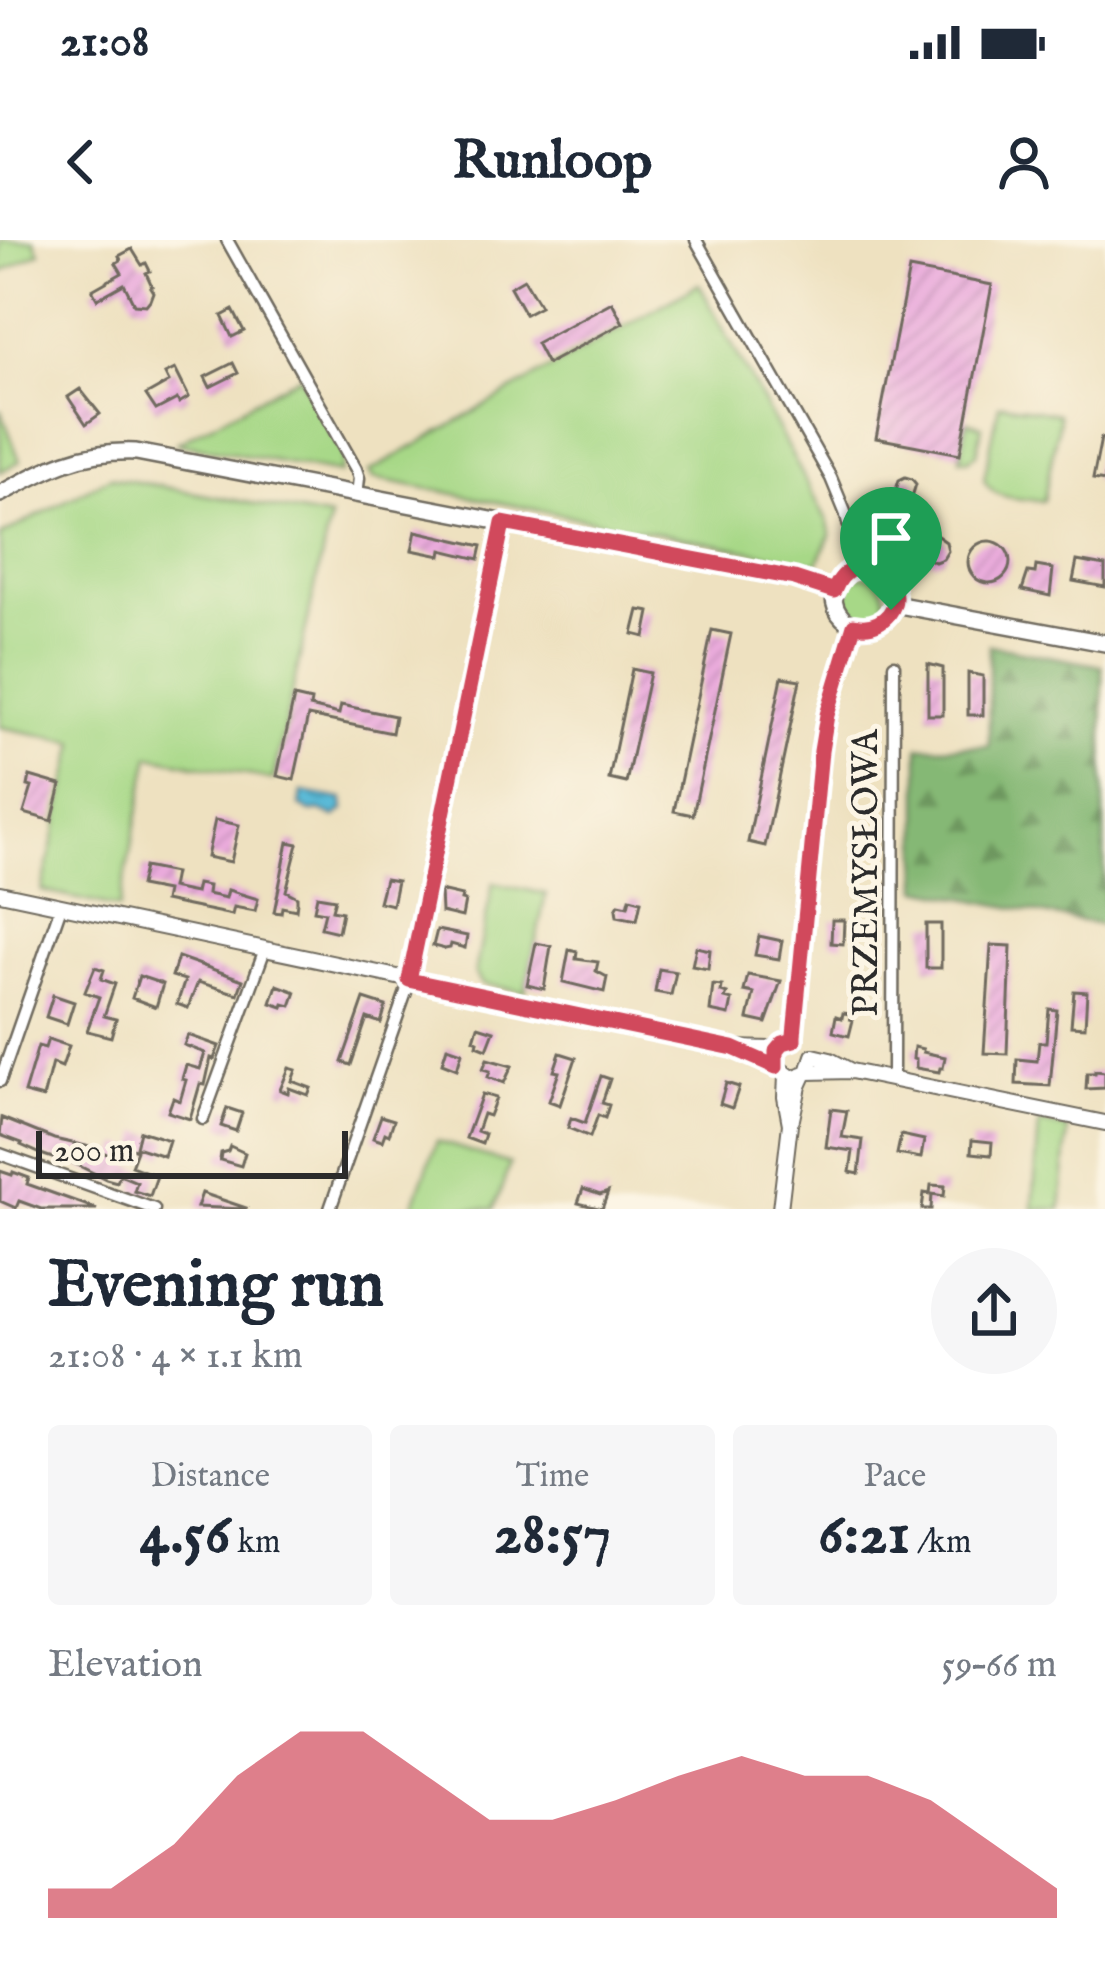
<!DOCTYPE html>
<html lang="en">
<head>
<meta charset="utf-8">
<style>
  body { margin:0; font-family:"IM FELL English",serif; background:#f6f6f7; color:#1f2937; height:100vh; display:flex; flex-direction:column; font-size:45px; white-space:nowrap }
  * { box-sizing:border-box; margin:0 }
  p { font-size:39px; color:#747a83 }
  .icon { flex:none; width:66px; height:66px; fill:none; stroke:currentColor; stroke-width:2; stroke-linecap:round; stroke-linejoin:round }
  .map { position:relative; height:969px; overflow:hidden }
  .drawer { display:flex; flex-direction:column; background:#fff; flex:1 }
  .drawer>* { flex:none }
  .scale { position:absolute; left:36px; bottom:30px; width:312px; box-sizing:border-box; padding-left:12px; border:6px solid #2b2b2b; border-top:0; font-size:33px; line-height:42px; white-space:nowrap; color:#2b2b2b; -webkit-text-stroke:9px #fcf5e5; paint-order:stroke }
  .pin { position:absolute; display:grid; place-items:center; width:102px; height:102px; color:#fff; margin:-123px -51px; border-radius:50% 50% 50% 0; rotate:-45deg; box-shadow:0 0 12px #0007 }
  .pin .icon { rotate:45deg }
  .round { display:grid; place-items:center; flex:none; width:126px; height:126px; border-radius:63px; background:#f6f6f7 }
  .overview { display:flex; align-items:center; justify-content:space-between; height:204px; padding:0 48px }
  h1 { font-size:66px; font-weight:800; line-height:90px }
  .figures { display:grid; grid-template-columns:repeat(3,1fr); gap:18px; height:204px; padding:12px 48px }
  .figures div { display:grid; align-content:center; border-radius:12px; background:#f6f6f7; text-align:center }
  .figures b { font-size:60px; font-weight:800 }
  .figures small { font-size:33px; font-weight:400 }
  .figures p { font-size:33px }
  .chart { height:336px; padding:24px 48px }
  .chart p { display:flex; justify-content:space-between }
  .chart svg { width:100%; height:216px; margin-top:12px; fill:#d1495b; opacity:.7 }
  .status { display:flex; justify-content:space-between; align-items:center; height:84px; padding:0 60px; background:#fff; direction:ltr }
  .status svg { height:33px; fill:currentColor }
  header { display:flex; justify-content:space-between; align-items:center; height:156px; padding:0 48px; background:#fff; font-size:54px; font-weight:800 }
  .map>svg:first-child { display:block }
  .grass { fill:#a7d887; stroke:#698259; stroke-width:3 }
  .forest { fill:url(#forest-firs); stroke:#587250; stroke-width:3 }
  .water { fill:url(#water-waves); stroke:#427281; stroke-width:3 }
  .building { fill:url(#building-hatch) }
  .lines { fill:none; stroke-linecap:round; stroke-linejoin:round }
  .minor-casing { stroke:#6f6b5f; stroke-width:15 }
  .tertiary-casing { stroke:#6f6b5f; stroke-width:18 }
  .secondary-casing { stroke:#6f6b5f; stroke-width:20 }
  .minor { stroke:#fff; stroke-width:10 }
  .tertiary { stroke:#fff; stroke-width:14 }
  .secondary { stroke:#fff; stroke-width:15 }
  .route-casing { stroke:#fff; stroke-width:24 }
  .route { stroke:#d1495b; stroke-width:15 }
  .labels { text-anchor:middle; stroke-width:10; stroke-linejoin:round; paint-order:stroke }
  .street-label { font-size:36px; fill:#2b2b2b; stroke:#fcf5e5 }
</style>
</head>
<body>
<div class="status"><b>21:08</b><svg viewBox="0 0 49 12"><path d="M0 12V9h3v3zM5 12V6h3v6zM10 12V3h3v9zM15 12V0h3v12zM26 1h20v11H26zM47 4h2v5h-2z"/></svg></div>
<header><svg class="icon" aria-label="back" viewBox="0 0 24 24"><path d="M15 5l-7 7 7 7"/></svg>Runloop<svg class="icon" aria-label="person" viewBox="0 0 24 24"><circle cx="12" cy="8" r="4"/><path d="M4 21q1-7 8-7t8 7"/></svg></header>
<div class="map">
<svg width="1105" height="969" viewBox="0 0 1105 969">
  <defs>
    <pattern id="forest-firs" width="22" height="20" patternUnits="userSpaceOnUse" patternTransform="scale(3)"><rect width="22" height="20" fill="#85b874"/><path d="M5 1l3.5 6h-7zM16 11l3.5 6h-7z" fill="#6d965f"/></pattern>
    <pattern id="water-waves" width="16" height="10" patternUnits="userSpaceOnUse" patternTransform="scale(3)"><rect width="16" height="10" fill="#58b9d7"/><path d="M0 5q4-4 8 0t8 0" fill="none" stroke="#4997af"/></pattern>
    <pattern id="building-hatch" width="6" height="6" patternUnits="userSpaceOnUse" patternTransform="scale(3)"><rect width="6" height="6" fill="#eaabdc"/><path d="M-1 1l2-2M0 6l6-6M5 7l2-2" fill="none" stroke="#c993bd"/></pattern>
  </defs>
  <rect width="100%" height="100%" fill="#fcf5e5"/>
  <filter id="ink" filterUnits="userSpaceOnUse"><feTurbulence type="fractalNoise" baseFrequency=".00833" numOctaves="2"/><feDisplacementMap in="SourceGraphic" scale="24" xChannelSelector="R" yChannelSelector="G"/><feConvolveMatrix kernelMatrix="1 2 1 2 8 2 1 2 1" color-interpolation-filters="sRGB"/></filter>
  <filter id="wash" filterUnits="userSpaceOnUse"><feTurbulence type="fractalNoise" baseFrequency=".004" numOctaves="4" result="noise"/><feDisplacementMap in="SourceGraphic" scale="48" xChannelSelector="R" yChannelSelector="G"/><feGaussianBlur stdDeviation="2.7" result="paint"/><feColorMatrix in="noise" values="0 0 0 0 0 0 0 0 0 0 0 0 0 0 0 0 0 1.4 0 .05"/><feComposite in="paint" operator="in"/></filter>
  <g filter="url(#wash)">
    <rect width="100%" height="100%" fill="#eee1c0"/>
    <!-- grass -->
    <path class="grass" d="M0,0h34l6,12 -40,21z
      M699,44l128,236 4,14 -14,30 -444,-86 -4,-6z
      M300,136l44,78 -4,19 -163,-30z
      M1003,164l55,10 1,4 -15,82 -3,1c-22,-3 -48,0 -57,-22l15,-74z
      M0,168l20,53 -20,11z
      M967,181l15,5 -5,28 -10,6 -7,-1z
      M110,237l220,41 -57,262 -123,-24 -31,152 -77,-17 34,-149 -76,-15v-191z
      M843 357a21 21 0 1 1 42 0a21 21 0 1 1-42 0Z
      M493,643l53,11 -21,98 -43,-8 -7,-11z
      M1039,883l29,6 -7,80h-28z
      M437,901l73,23 -16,45h-82z"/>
    <!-- forest -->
    <path class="forest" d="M989,405l113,21 3,260 -186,-37v-142l70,-1z"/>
    <!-- water -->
    <path class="water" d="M302,552l41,7 1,11 -9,7 -16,-7 -9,2 -10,-6z"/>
    <g id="blocks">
      <!-- building -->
      <path class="building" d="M132,9l8,13 2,3 4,-2 4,8 -4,2 6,13 -2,1 3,5 -3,8 -4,5 -12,-1 -10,-20 -27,15 -5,-9 30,-17 -6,-10 5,-3 -2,-4z
        M909,29l83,16 -32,169 -84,-16z
        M524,39l16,27 -15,8 -15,-27z
        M612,62l11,21 -76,41 -11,-21z
        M233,70l11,21 -12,6 -10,-21z
        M233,123l5,10 -28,14 -5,-10z
        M175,129l14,28 -10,6 -2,-4 -21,11 -10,-15 23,-13 -4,-8z
        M80,149l20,25 -14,10 -18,-27z
        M1101,198l4,1v42l-12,-2z
        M905,237l7,2 4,5 -5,16 -9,-3 -6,-7 3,-10z
        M909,263l13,2 -7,36 -12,-3z
        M416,291l66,15 -3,13 -37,-9 -1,6 -29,-6z
        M936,295l10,7 2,9 -5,8 -8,3 -12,-6 -3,-17z
        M968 322a21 21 0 1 1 42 0a21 21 0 1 1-42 0Z
        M1077,321l28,5v21l-32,-6z
        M1036,326l17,3 -3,27 -28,-6 6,-18 7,1z
        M639,370l11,2 -5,25 -12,-3z
        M712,390l19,4 -38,181 -19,-4z
        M928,424l15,4v47h-15z
        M632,429l18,4 -24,110 -17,-4z
        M968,433l15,3v39h-15z
        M782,437l18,3 -35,166 -17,-4z
        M294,457l17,4 -1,6 29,7 2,-9 54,11 -3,17 -84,-17 -14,64 -17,-4z
        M30,536l31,9 -9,36 -28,-8 8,-26 -4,-1z
        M215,580l24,5 -8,37 -24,-5z
        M288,602l10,2 -12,47 11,6v5l-1,8 -14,-3 -1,6 -7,-1z
        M144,627l30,6 -3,15 24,5 2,-9 11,2 -1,8 19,4 2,-8 30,9 -3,12 -21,-4 -2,8 -68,-14 2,-10 -26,-5z
        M385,639l12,2 -5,24 -13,-3z
        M440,651l22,5 -1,4 4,1 -3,16 -21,-5z
        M317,656l18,3 -3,11 10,2 -4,20 -17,-4 4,-16 -11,-2z
        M630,658l11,3 -4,19 -20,-4 -1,-7 3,-5 9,2z
        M832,680h12l-1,24 -12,-1z
        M926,684h15v44h-15z
        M437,690l30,6 -2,12 -14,-4 -1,4 -5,1 -12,-3z
        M759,696l23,5 -3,18 -24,-4z
        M536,703l15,3 -7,43 -17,-4z
        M991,705l20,1 -4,108 -23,-1z
        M696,707l14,3 -2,19 -16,-3z
        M569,710l8,2 -1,7 22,3 -2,9 11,6 -3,15 -41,-10z
        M178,717l65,23 -5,14 -40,-12 -10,26 -11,-4 8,-24 -13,-4z
        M95,727l9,3 -3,9 14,5 -11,32 12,3 -5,18 -24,-6 12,-34 -14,-5z
        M659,729l17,3 -5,23 -16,-3z
        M748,735l33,6 -15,42 -18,-4 6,-26 -10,-2z
        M139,736l24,8 -7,23 -24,-9z
        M277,745l19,7 -5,14 -7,-2 -1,3 -12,-4z
        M713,745l9,1 -1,6 6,2 -2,4 7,2 -3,15 -19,-4z
        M1074,751l13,1 -2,35 -14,-1z
        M53,755l21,7 -7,22 -21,-7z
        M364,759l22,7 -5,17 -14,-5 -16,47 -9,-3z
        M1049,769l8,1 -7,76 -34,-2 1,-25 20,2 2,-19h7z
        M843,773l8,1 -1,5 3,1 -4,16 -16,-4 3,-16 6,2z
        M478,786l16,5 -7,18 -10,-4 1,-4 -4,-2z
        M188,795l31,11 -5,13 -3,-1 -6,27 -5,-1 -10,35 -22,-7 5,-14 7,3 6,-21 -4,-1 4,-14 14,4 5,-16 -21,-8z
        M48,799l21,7 -7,21 -10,-4 -9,35 -19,-5 14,-47 7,2z
        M447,807l15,5 -5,17 -15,-6z
        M914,807l9,2v3l22,5 -2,11h-3l-1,4 -23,-4v-8l-3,-1z
        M560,813l16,5 -16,47 -11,-4 10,-29 -5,-1z
        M487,819l25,7 -8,17 -16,-6 2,-6 -7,-2z
        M289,828l7,2 -4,11 19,7 -3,7 -19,-7 -1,5 -8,-3z
        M1095,831l10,1v16l-19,1 1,-16h8z
        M601,836l9,3 -8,24 7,2 -4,13 -7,-3 -8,22 -22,-9 3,-10 14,5z
        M726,843l13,4 -7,21 -12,-4z
        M482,854l14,4 -7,18 -6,-2 -6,17 8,3 -3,10 -16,-6z
        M227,868l15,5 -6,18 -15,-5z
        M831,869l16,2 -5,26 21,3 -4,34 -9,-2 3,-21 -27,-4z
        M381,876l13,4 -5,15 -4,-2 -3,8 -9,-3z
        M2,878l52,21 32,7 29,11 5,-13 17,6 -6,16 26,10 -7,20 -16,-5 3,-9 -17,-7 -3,7 -11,-3 -41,-20 -1,3 -23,-8 -20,-9 1,-2 -22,-8z
        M140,891l29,9 -5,16 -28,-9z
        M901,895l23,5 -3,18 -24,-4z
        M972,900l20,2 -1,13 -20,-2z
        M230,906l15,7 -4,13 -21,-6 1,-7 7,-2z
        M0,931l12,4 1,-3 16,6 -2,6 70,25h-56l-22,-8 -3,7 -16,-7z
        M931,945l14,1 -1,10 -12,-2 -1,15h-9l2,-16 6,1z
        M583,949l17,6 8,-3 -6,17 -24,-6z
        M202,953l44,15 -1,1 -48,-2z"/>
    </g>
  </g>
  <g filter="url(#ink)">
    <use href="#blocks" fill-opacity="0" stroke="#6f6b5f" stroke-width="3"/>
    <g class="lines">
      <defs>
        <path id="minor" d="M227,0l129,229 3,9 -2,17
          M696,0l135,238 14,34 15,54
          M893,840l1,-415
          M0,841l61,-175
          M203,879l62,-170
          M0,914l154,55
          M330,969l76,-217 97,-469"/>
        <path id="tertiary" d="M0,653l733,155 38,1 22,-9
          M793,800l28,-289 6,-36 26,-90
          M737,810l40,17 15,11 16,-6 5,-16
          M813,816l17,4 21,11 254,52
          M808,832l43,-1
          M792,879l7,-33 5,-11
          M780,969l10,-85 -5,-27 1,-21"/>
        <path id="secondary" d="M0,254c48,-26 80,-44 136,-42l658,126 40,13
          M834 357a30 30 0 1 1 60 0a30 30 0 1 1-60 0Z
          M894,364l211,39"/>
      </defs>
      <!-- minor casing -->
      <use href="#minor" class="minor-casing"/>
      <!-- tertiary casing -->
      <use href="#tertiary" class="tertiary-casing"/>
      <!-- secondary casing -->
      <use href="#secondary" class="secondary-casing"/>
      <!-- minor -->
      <use href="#minor" class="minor"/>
      <!-- tertiary -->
      <use href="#tertiary" class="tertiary"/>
      <!-- secondary -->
      <use href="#secondary" class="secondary"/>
    </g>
  </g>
  <g class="lines" filter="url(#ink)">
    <defs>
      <path id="route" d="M503,283l291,55 40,13c20,-51 80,-10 55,23 -10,12 -22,14 -35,11l-27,90 -6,36 -27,284v5l-11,3 -7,8v16l-43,-19 -324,-68z"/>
    </defs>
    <!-- route casing -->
    <use href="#route" class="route-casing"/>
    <!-- route -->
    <use href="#route" class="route"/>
  </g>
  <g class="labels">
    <!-- street labels -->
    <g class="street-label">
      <text transform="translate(864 633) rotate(-90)" y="13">PRZEMYSŁOWA</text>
    </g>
  </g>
</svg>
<div class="scale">200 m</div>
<div class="pin" style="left:891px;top:370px;background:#1e9e55"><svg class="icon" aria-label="arrive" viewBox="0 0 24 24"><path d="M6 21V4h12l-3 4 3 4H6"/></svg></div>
</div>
<section class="drawer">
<div class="overview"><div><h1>Evening run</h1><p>21:08 · 4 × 1.1 km</p></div><a class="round"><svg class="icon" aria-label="share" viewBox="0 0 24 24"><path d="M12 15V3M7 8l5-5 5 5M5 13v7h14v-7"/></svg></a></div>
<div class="figures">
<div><p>Distance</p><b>4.56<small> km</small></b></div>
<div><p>Time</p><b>28:57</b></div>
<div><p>Pace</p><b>6:21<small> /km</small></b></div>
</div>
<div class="chart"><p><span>Elevation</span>59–66 m</p>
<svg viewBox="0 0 160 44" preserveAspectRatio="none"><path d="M0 44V38L10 38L20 29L30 15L40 6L50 6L60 15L70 24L80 24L90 20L100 15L110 11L120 15L130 15L140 20L150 29L160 38V44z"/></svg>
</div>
</section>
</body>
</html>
